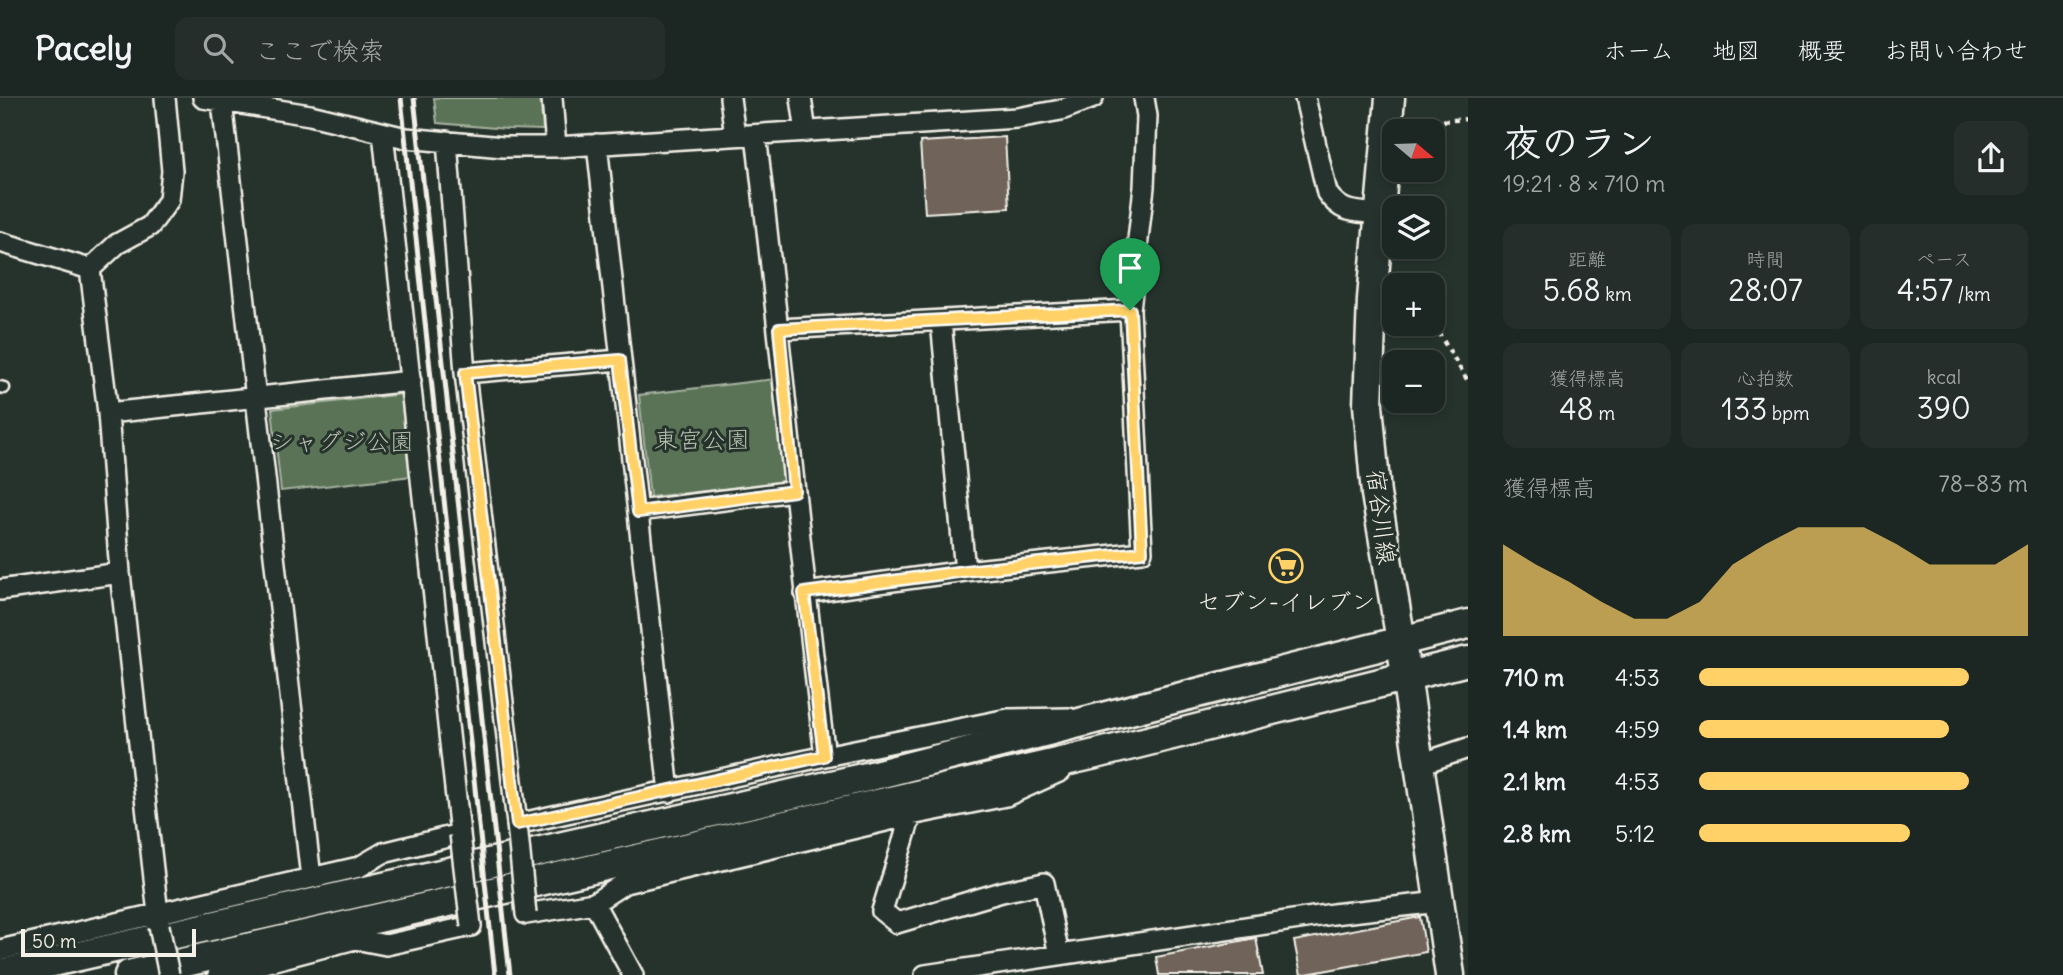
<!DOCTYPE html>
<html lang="ja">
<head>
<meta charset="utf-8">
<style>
  body { margin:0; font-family:Delius,"Klee One",sans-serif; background:#252e2a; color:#f1f3f6; height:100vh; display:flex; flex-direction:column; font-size:26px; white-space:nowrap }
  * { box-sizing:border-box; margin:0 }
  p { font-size:23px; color:#a0a5a5 }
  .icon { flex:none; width:38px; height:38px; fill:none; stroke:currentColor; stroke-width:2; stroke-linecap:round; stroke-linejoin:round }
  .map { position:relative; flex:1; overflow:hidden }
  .side { display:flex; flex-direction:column; background:#1c2622; width:595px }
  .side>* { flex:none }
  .needle { width:46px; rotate:109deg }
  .fabs { position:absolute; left:1382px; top:21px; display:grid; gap:14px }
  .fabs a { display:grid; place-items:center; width:63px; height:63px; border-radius:14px; background:#1c2622; box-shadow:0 4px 10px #0003,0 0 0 2px #3a4340; font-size:35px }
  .scale { position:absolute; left:21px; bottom:18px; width:175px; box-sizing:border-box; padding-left:7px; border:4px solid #f4f1e8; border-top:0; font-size:19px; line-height:24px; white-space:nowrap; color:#f4f1e8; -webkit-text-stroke:5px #26332d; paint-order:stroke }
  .pin { position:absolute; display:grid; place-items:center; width:60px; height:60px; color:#fff; margin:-72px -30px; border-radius:50% 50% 50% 0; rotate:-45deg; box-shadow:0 0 7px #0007 }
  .pin .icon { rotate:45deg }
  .round { display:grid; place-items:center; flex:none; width:74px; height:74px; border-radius:14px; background:#252e2a }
  .headline { display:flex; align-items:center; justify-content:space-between; height:119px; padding:0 35px }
  h1 { font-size:38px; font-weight:600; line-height:52px }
  .figures { display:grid; grid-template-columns:repeat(3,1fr); gap:10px; height:119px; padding:7px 35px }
  .figures div { display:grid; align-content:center; border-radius:14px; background:#252e2a; text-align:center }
  .figures b { font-size:30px; font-weight:600 }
  .figures small { font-size:19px; font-weight:400 }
  .figures p { font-size:19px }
  .chart { height:196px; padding:14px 35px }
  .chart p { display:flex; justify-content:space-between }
  .chart svg { width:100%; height:126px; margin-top:7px; fill:#ffd166; opacity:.7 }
  ul { padding:0 35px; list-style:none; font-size:23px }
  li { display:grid; grid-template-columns:112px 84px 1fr; align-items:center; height:52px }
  li i { height:18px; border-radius:9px; background:#ffd166 }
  header { display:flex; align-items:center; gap:42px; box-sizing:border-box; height:98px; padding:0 35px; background:#1c2622; border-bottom:2px solid #3a4340 }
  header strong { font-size:33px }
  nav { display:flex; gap:38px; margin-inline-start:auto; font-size:24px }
  .search { width:490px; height:63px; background:#252e2a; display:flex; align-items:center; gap:18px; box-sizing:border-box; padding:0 24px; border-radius:14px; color:#a0a5a5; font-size:26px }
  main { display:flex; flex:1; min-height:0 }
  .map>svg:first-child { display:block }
  .green { fill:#5a7357; stroke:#a7b2a0; stroke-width:2 }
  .building { fill:#6f635a; stroke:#f4f1e8; stroke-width:2 }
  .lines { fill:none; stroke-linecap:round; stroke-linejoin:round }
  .lane-casing { stroke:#f4f1e8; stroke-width:15 }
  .street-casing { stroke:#f4f1e8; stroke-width:24 }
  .secondary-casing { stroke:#f4f1e8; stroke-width:33 }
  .path { stroke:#f4f1e8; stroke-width:4.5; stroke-dasharray:5 5; stroke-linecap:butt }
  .lane { stroke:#26332d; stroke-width:10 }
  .street { stroke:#26332d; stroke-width:19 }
  .secondary { stroke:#26332d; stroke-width:28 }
  .rail { stroke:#f4f1e8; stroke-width:5 }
  .street-bridge-casing { stroke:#f4f1e8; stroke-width:24; stroke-linecap:butt }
  .street-bridge { stroke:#26332d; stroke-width:19 }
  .route-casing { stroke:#fff; stroke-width:14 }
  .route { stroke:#ffd166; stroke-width:9 }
  .labels { text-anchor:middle; stroke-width:6; stroke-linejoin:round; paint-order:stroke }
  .park-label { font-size:24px; fill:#b6bfae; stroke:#26332d }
  .street-label { font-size:24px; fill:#f4f1e8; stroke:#26332d }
  .poi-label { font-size:24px; fill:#f4f1e8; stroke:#26332d }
</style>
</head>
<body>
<header>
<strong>Pacely</strong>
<div class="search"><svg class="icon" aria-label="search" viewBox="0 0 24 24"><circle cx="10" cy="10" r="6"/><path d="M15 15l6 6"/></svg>ここで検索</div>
<nav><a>ホーム</a><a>地図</a><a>概要</a><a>お問い合わせ</a></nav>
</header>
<main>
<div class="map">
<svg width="1468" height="877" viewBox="0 0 1468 877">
  <rect width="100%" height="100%" fill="#26332d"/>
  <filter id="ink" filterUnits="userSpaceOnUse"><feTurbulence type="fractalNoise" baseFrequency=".0143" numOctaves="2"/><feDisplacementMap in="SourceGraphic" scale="14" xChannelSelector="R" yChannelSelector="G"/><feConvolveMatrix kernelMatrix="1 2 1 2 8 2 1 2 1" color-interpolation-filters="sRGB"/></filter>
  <g filter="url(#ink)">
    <!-- green -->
    <path class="green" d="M434,0h106l3,32 -36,-1 -70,-6z
      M775,281l12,103 -137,15 -11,-102z
      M403,296l9,82 -131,15 -9,-82z"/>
    <!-- building -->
    <path class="building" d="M1005,39l4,71 -84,5 -5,-71z
      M1420,819l6,35 -125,23 -7,-34z
      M1256,840l7,37h-104l-3,-18z"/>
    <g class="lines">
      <defs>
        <path id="lane" d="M0,289l4,1"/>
        <path id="street" d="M203,0l107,17 96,23 97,9h53l461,-29 44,-8 32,-12
          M552,0l4,49
          M730,0l5,38
          M801,0l5,34
          M1305,0l22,95c15,21 27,18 51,21
          M222,4l89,776
          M756,37c25,207 43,414 69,621
          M447,43l18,232 155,-13
          M597,46l72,648
          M0,144l90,27
          M90,171l18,144 12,160 39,350
          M90,171l27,-25 33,-18 19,-26 3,-29 -7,-73
          M1130,212l14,-123 3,-71 -3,-18
          M941,223l24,250
          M779,231l351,-19 12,242 -177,19 -160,22
          M465,275l52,451 308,-68 183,-37 61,-1
          M108,315l303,-32
          M638,413l156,-20
          M0,492l120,-17
          M1420,666l48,-16
          M911,717l-29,96 15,12 105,-31 42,-9 15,72
          M594,805l39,72
          M526,816l68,-11 31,-20 286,-68 95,-19 55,-25
          M0,852l359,-83 24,-14 77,-19 -77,-701
          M218,877l137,-36 31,6 85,-19
          M925,877l408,-61 106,-12"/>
        <path id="secondary" d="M1390,0l-18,201 -4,106 8,89 25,147 49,334
          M0,876l867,-197 601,-153
          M129,877l971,-222 368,-92"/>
      </defs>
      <!-- lane casing -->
      <use href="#lane" class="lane-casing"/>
      <!-- street casing -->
      <use href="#street" class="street-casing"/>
      <!-- secondary casing -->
      <use href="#secondary" class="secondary-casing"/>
      <!-- path -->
      <path class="path" d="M1413,25l55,-4
        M1433,226l35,57"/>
      <!-- lane -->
      <use href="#lane" class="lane"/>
      <!-- street -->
      <use href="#street" class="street"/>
      <!-- secondary -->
      <use href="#secondary" class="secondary"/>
      <!-- rail -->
      <path class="rail" d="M401,0l94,877
        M414,0l96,877"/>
      <defs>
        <path id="street-bridge" d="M517,726l9,90
          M460,736l11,92
          M159,828l10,49"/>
      </defs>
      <!-- street-bridge casing -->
      <use href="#street-bridge" class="street-bridge-casing"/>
      <!-- street-bridge -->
      <use href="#street-bridge" class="street-bridge"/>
    </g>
  </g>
  <g class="lines" filter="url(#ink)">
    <defs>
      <path id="route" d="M1130,212l12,242 -177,19 -161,22 20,163 -307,68 -52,-451 155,-13 18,152 156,-21 -15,-162z"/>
    </defs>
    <!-- route casing -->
    <use href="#route" class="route-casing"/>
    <!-- route -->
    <use href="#route" class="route"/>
  </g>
  <!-- icons -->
  <defs>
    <symbol id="supermarket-ring" viewBox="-11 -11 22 22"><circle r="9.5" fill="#26332d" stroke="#ffd166" stroke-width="1.5"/><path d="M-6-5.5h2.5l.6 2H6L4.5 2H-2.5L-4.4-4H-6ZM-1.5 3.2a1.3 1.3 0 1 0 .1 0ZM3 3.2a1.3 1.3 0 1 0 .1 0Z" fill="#ffd166"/></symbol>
  </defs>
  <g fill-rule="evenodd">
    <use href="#supermarket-ring" x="1267" y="449" width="38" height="38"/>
  </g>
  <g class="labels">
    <!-- park labels -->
    <g class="park-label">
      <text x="702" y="350">東宮公園</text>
      <text x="342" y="352">シャグジ公園</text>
    </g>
    <!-- street labels -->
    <g class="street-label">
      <text transform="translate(1381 419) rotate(83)" y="8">宿谷川線</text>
    </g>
    <!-- poi labels -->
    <g class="poi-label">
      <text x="1286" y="512">セブン-イレブン</text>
    </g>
  </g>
</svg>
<div class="fabs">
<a><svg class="needle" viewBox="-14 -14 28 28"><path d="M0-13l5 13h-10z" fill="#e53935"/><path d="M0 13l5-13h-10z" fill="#a0a5a5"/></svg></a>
<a><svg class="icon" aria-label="layers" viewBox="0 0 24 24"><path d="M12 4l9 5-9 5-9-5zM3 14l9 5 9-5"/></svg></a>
<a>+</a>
<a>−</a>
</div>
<div class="scale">50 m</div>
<div class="pin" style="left:1130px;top:212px;background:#1e9e55"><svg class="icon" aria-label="arrive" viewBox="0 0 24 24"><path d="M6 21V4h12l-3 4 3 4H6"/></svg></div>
</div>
<section class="side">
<div class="headline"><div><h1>夜のラン</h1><p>19:21 · 8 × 710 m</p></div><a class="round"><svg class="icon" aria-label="share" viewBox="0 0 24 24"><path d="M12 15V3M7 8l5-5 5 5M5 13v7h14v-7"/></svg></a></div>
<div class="figures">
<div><p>距離</p><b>5.68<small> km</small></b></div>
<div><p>時間</p><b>28:07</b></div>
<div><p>ペース</p><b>4:57<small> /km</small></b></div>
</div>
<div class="figures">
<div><p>獲得標高</p><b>48<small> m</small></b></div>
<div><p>心拍数</p><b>133<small> bpm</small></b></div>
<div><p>kcal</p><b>390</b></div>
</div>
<div class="chart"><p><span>獲得標高</span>78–83 m</p>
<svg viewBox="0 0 160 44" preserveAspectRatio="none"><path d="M0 44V12L10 19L20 25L30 32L40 38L50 38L60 32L70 19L80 12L90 6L100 6L110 6L120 12L130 19L140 19L150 19L160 12V44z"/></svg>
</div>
<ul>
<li><b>710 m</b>4:53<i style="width:82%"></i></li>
<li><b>1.4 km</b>4:59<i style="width:76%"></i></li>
<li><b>2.1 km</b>4:53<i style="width:82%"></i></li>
<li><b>2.8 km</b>5:12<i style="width:64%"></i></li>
</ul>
</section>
</main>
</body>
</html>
